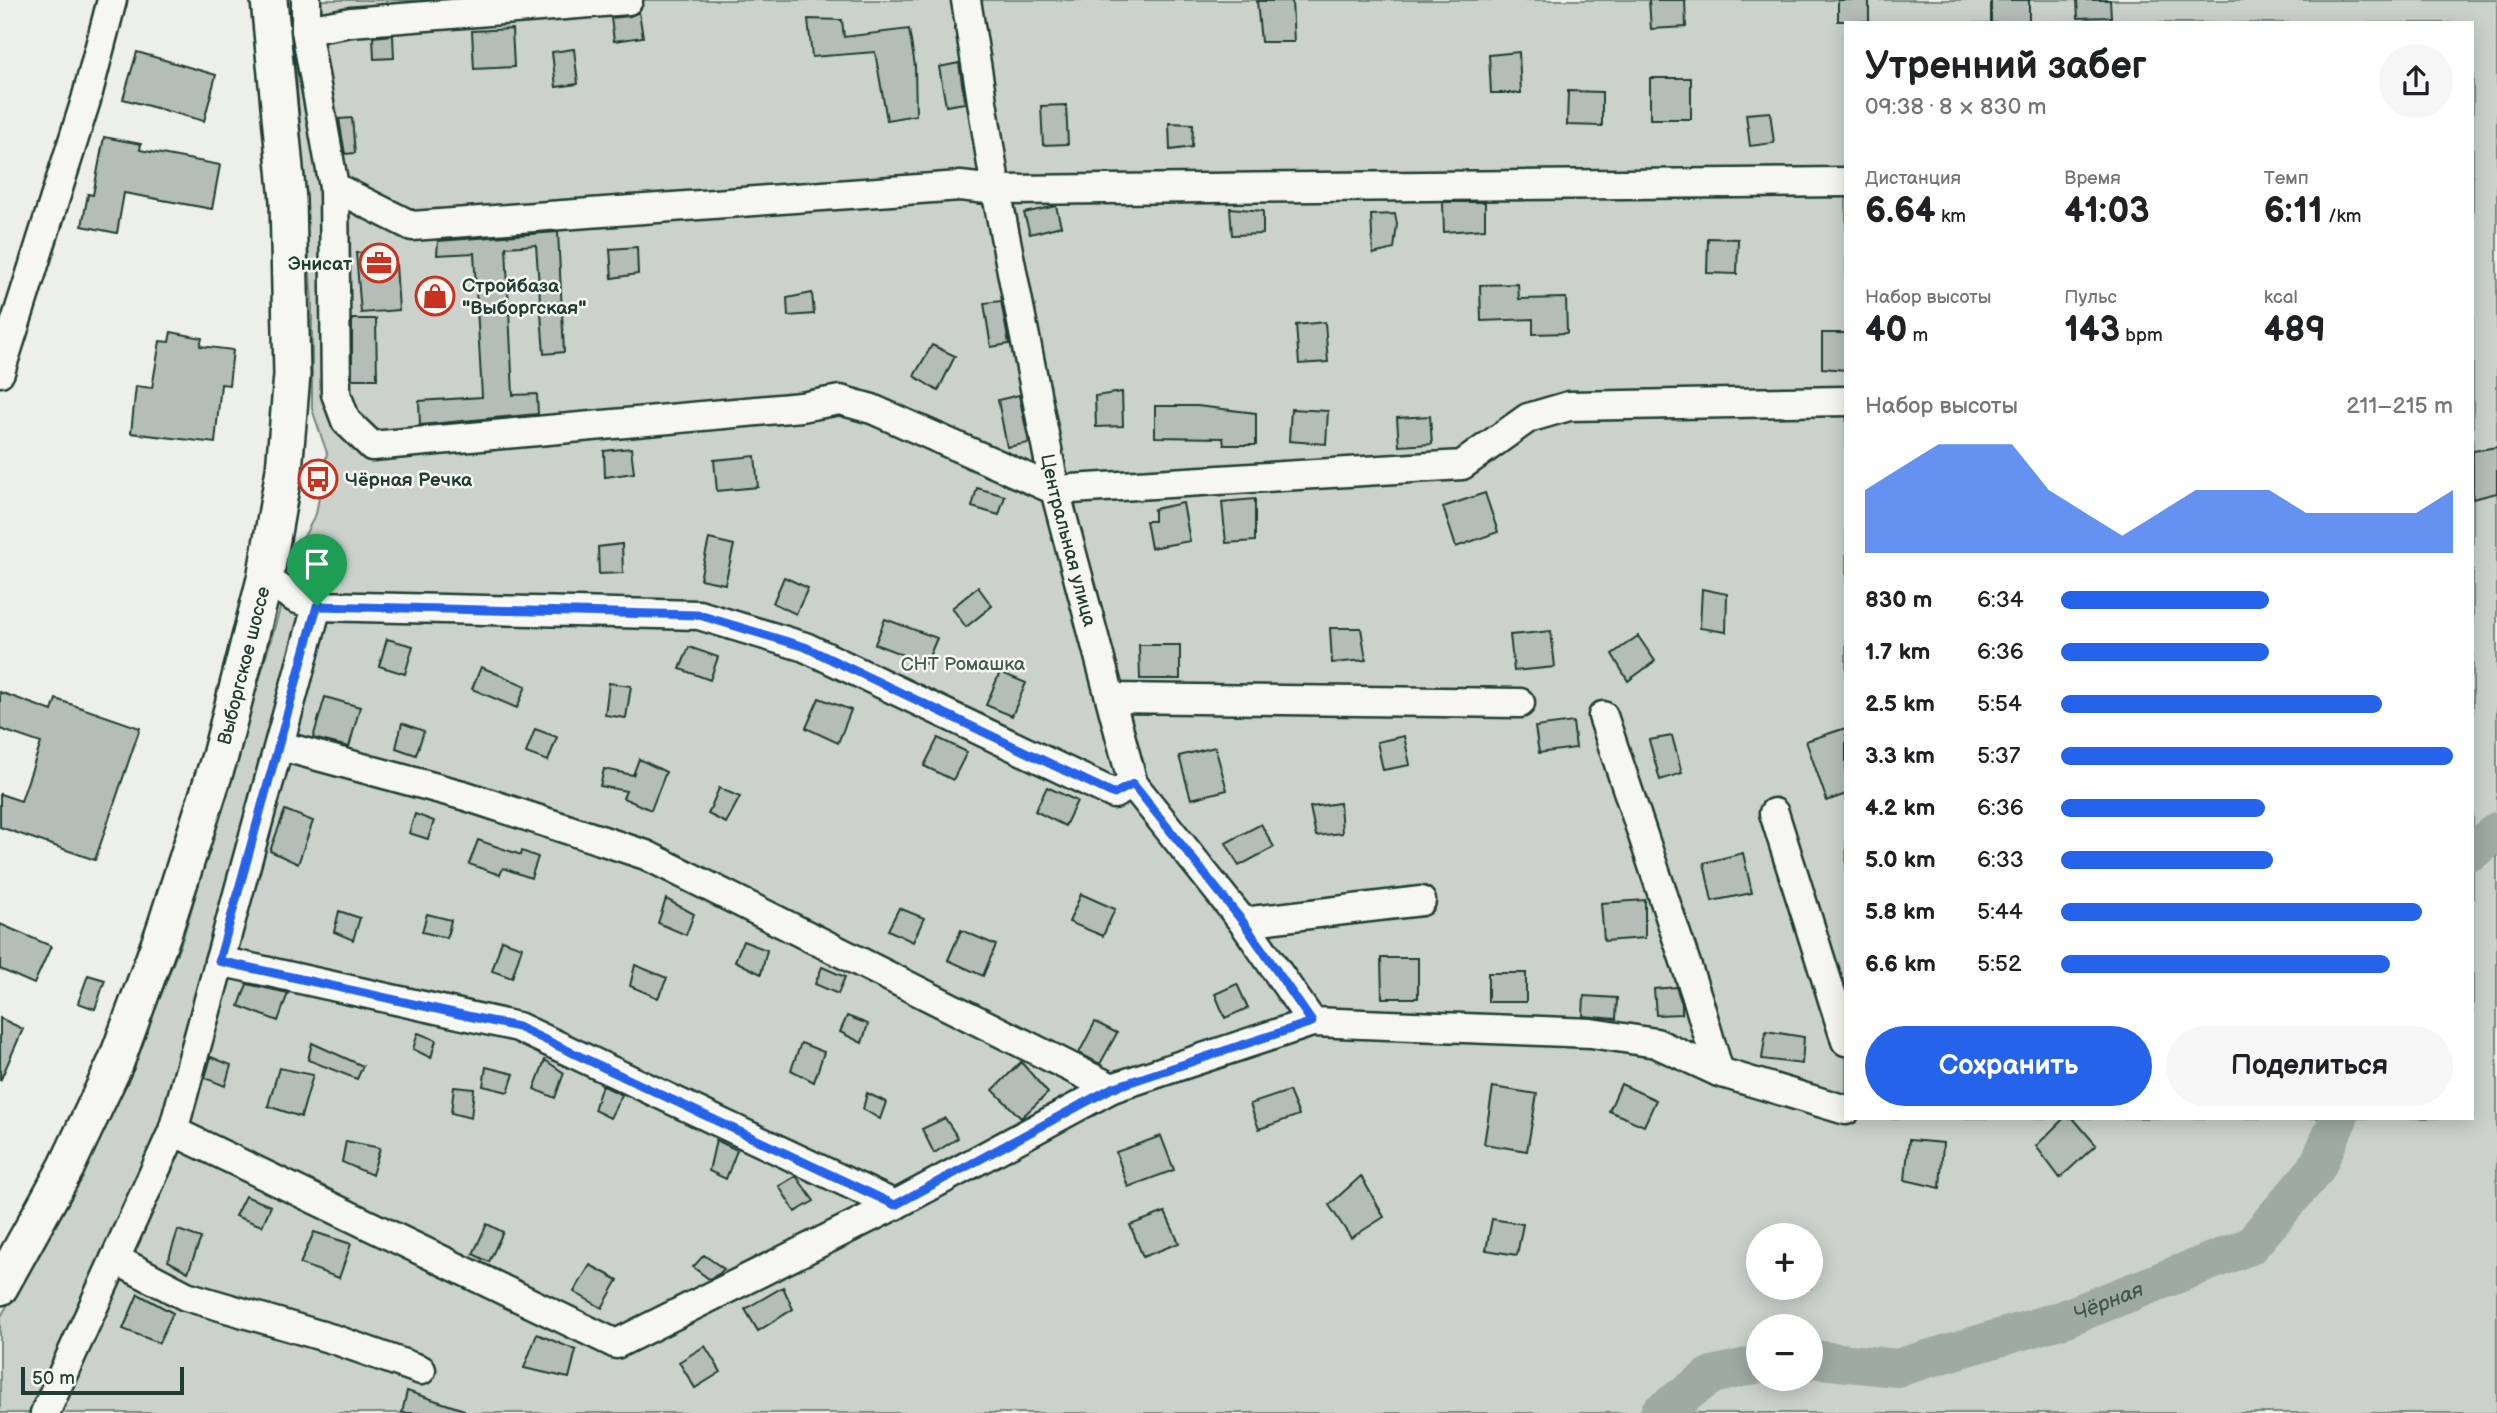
<!DOCTYPE html>
<html lang="ru">
<head>
<meta charset="utf-8">
<style>
  body { margin:0; font-family:"Balsamiq Sans",sans-serif; background:#f6f6f6; color:#202124; height:100vh; display:flex; flex-direction:column; font-size:26px; white-space:nowrap }
  * { box-sizing:border-box; margin:0 }
  p { font-size:23px; color:#757577 }
  .icon { flex:none; width:38px; height:38px; fill:none; stroke:currentColor; stroke-width:2; stroke-linecap:round; stroke-linejoin:round }
  .map { position:relative; flex:1; overflow:hidden }
  .panel { position:absolute; left:1844px; top:21px; width:630px; height:1099px; display:flex; flex-direction:column; background:#fff; border-radius:0px; box-shadow:0 4px 18px #0003 }
  .panel>* { flex:none }
  .fabs { position:absolute; left:1746px; top:1223px; display:grid; gap:14px }
  .fabs a { display:grid; place-items:center; width:77px; height:77px; border-radius:50%; background:#fff; box-shadow:0 4px 18px #0003; font-size:35px }
  .scale { position:absolute; left:21px; bottom:18px; width:163px; box-sizing:border-box; padding-left:7px; border:4px solid #1f3d34; border-top:0; font-size:19px; line-height:24px; white-space:nowrap; color:#1f3d34; -webkit-text-stroke:5px #f6f6f2; paint-order:stroke }
  .pin { position:absolute; display:grid; place-items:center; width:60px; height:60px; color:#fff; margin:-72px -30px; border-radius:50% 50% 50% 0; rotate:-45deg; box-shadow:0 0 7px #0007 }
  .pin .icon { rotate:45deg }
  .round { display:grid; place-items:center; flex:none; width:74px; height:74px; border-radius:37px; background:#f6f6f6 }
  .summary { display:flex; align-items:center; justify-content:space-between; height:119px; padding:0 21px }
  h1 { font-size:38px; font-weight:800; line-height:52px }
  .stats { display:grid; grid-template-columns:repeat(3,1fr); gap:10px; height:119px; padding:7px 21px }
  .stats div { display:grid; align-content:center }
  .stats b { font-size:35px; font-weight:800 }
  .stats small { font-size:19px; font-weight:400 }
  .stats p { font-size:19px }
  .chart { height:196px; padding:14px 21px }
  .chart p { display:flex; justify-content:space-between }
  .chart svg { width:100%; height:126px; margin-top:7px; fill:#2563eb; opacity:.7 }
  .action { display:flex; gap:14px; margin-top:auto; padding:14px 21px }
  .action a { flex:1; height:80px; border-radius:42px; background:#2563eb; color:#fff; font-size:28px; font-weight:800; line-height:80px; text-align:center }
  .action a+a { background:#f6f6f6; color:#202124 }
  ul { padding:0 21px; list-style:none; font-size:23px }
  li { display:grid; grid-template-columns:112px 84px 1fr; align-items:center; height:52px }
  li i { height:18px; border-radius:9px; background:#2563eb }
  .map>svg:first-child { display:block }
  .green { fill:#cbd2cc; stroke:#758880; stroke-width:2; fill-rule:evenodd }
  .lines { fill:none; stroke-linecap:round; stroke-linejoin:round }
  .river { stroke:#9faaa4; stroke-width:38 }
  .building { fill:#b4bdb8; stroke:#1f3d34; stroke-width:2 }
  .minor-casing { stroke:#1f3d34; stroke-width:33 }
  .major-casing { stroke:#1f3d34; stroke-width:40 }
  .minor { stroke:#f6f6f2; stroke-width:28 }
  .major { stroke:#f6f6f2; stroke-width:35 }
  .route-casing { stroke:#fff; stroke-width:14 }
  .route { stroke:#2563eb; stroke-width:9 }
  .labels { text-anchor:middle; stroke-width:5; stroke-linejoin:round; paint-order:stroke }
  .poi-label { font-size:19px; font-weight:bold; fill:#1f3d34; stroke:#f6f6f2; text-anchor:start }
  .street-label { font-size:19px; fill:#1f3d34; stroke:#f6f6f2 }
  .park-label { font-size:19px; fill:#415b52; stroke:#f6f6f2 }
  .water-label { font-size:21px; font-style:italic; fill:#3f5850; stroke:#f6f6f2 }
</style>
</head>
<body>
<div class="map">
<svg width="2497" height="1413" viewBox="0 0 2497 1413">
  <rect width="100%" height="100%" fill="#edefea"/>
  <filter id="ink" filterUnits="userSpaceOnUse"><feTurbulence type="fractalNoise" baseFrequency=".0143" numOctaves="2"/><feDisplacementMap in="SourceGraphic" scale="14" xChannelSelector="R" yChannelSelector="G"/><feConvolveMatrix kernelMatrix="1 2 1 2 8 2 1 2 1" color-interpolation-filters="sRGB"/></filter>
  <g filter="url(#ink)">
    <!-- green -->
    <path class="green" d="M291,0h2206v1413h-2497v-95l81,-140 51,-108 51,-132 115,-390 18,-34 11,-61 -15,-44v-106zM1846,23h627v1095h-627zM1759,1236h52v52h-52zM1759,1326h52v53h-52z"/>
    <g class="lines">
      <!-- river -->
      <g class="river">
        <path d="M2473,851l24,-20"/>
        <path id="s1" d="M1811,1359l86,9 166,-49 187,-73 66,-77 23,-51"/>
        <path d="M1659,1413l53,-38 47,-11"/>
      </g>
    </g>
    <!-- building -->
    <path class="building" d="M1649,0h36l1,27 -35,2z
      M1838,0h31v21h-31z
      M1991,0h38v23h-38z
      M2077,0h33l1,17 -33,1z
      M1257,1h35l2,41h-33z
      M639,12l4,25 -29,4 -3,-23 19,-2z
      M808,19l34,1 2,17 65,-8 6,37 1,49 -29,5 -12,-68 -63,5z
      M512,29l2,38 -40,2 -2,-38z
      M393,35l1,23 -20,1 -1,-22z
      M574,49l4,35 -22,3 -4,-35z
      M137,52l79,23 -12,46 -81,-22z
      M1519,52l2,41h-30l-2,-38z
      M959,63l6,40 -19,3 -7,-39z
      M1650,78h41v41h-41z
      M1568,91l34,1v34l-35,-1z
      M1066,105l2,39 -25,1 -2,-39z
      M1770,112l4,31 -24,3 -4,-32z
      M352,118l3,35 -10,1 -6,-35z
      M1169,123l24,1 -1,23 -22,3z
      M104,137l37,7 -1,6 80,15 -8,44 -88,-16 -7,40 -35,-7 6,-32 5,1z
      M1443,202h42v27l-41,3z
      M1056,206l5,20 -31,8 -6,-21z
      M1230,208l33,3v23l-31,1z
      M1395,214l2,10 -3,25 -21,5 -2,-39z
      M558,232l6,120 -20,2 -8,-109 -30,2 7,148 24,-1 1,20 -118,11 -1,-24 63,-4 -8,-144 -37,2 1,-14z
      M1708,238l30,1 -1,35 -30,-1z
      M637,247l1,27 -26,4 -2,-29z
      M374,252l22,12 3,46 -38,3 -5,-60z
      M1518,284l1,15 47,-1 1,35 -34,1v-15l-52,2 -1,-36z
      M812,293l2,21 -26,2 -1,-18z
      M1001,301l8,43 -18,3 -7,-44z
      M352,319h24l1,60h-25z
      M1325,322l3,40 -29,2 -3,-39z
      M171,332l31,6 -2,8 33,4 -4,35 -8,-1 -6,59 -84,-10 5,-47 16,2 8,-47 9,1z
      M1822,333h24v37l-24,-2z
      M932,345l23,11 -17,35 -24,-15z
      M1122,392l1,34 -27,1 -1,-31z
      M1019,395l10,48 -22,4 -9,-47z
      M1155,406h42l59,7v32h-32l-1,-7 -68,-1z
      M1291,409l37,2 -2,33 -37,-3z
      M1430,416l2,28 -33,2 -2,-28z
      M2497,447v46l-24,6v-48z
      M631,448l3,25 -29,4 -1,-26z
      M755,456l3,31 -41,4 -3,-31z
      M977,488l28,8 -6,19 -27,-8z
      M1485,493l13,39 -42,15 -13,-40z
      M1255,499v42l-29,2 -4,-41z
      M1183,503l7,38 -39,7 -5,-27h8v-12z
      M709,539l25,6 -9,39 -25,-5z
      M622,544l1,29 -24,1 -1,-27z
      M784,577l24,11 -12,26 -23,-11z
      M978,587l14,19 -26,21 -14,-19z
      M1702,589l25,5 -1,38 -26,-4z
      M885,619l52,19 -11,26 -51,-20z
      M1330,628h31l5,32 -34,3z
      M1551,631l4,36 -41,4 -4,-36z
      M1638,636l17,25 -27,20 -16,-27z
      M387,639l26,7 -8,28 -26,-8z
      M1139,645h41v34h-40z
      M689,647l29,10 -8,23 -30,-11z
      M481,667l45,19 -9,22 -45,-19z
      M1000,672l26,11 -14,33 -26,-11z
      M609,683l22,3 -5,32 -21,-3z
      M0,692l52,19 4,-12 84,29 -45,132 -95,-33v-33l21,7 20,-58 -41,-14z
      M325,697l35,10 -11,40 -36,-9z
      M819,698l32,12 -13,33 -32,-15z
      M1573,722l3,26 -37,5 -4,-26z
      M402,723l22,8 -8,24 -20,-7z
      M1846,728v66l-19,7 -21,-60z
      M535,729l22,8 -9,24 -22,-8z
      M1404,736l6,29 -27,5 -6,-28z
      M1672,736l10,37 -22,7 -11,-40z
      M938,738l29,14 -14,28 -29,-14z
      M1215,747l12,43 -36,9 -12,-43z
      M639,759l27,13 -15,38 -28,-12 3,-7 -26,-5 4,-17 29,6z
      M1047,787l30,14 -12,25 -30,-15z
      M719,788l21,9 -14,26 -18,-9z
      M1340,803l2,30 -26,3 -6,-29z
      M285,810l28,11 -15,43 -28,-13z
      M415,814l19,7 -6,18 -19,-6z
      M1261,824l13,23 -35,19 -13,-23z
      M478,840l43,15 1,-4 16,6 -7,21 -28,-10 -3,7 -31,-11z
      M1743,853l9,40 -40,8 -8,-38z
      M1081,894l34,15 -12,27 -34,-14z
      M666,899l28,15 -8,21 -28,-12z
      M1645,900v38l-41,3 -3,-38z
      M899,908l25,10 -11,24 -25,-12z
      M339,911l21,7 -7,22 -19,-8z
      M427,914l24,6 -4,18 -25,-6z
      M0,924l51,22 -17,38 -34,-15z
      M961,930l35,15 -13,31 -35,-16z
      M502,940l20,7 -10,31 -20,-7z
      M743,941l24,9 -6,24 -26,-13z
      M1381,958h37v40h-36z
      M635,965l32,13 -9,20 -28,-12z
      M822,967l23,10 -7,17 -23,-10z
      M1488,973h38v29h-38z
      M88,975l17,5 -10,29 -17,-6z
      M247,984l41,9 -10,28 -39,-15z
      M1237,984l11,24 -23,10 -10,-24z
      M1676,987l6,17v10l-26,1 -2,-26z
      M1584,996l33,2 -1,21 -33,-3z
      M847,1016l21,8 -6,19 -22,-11z
      M0,1018l23,11 -23,52z
      M1095,1022l22,11 -17,31 -21,-11z
      M1766,1031l38,6 -2,27 -40,-5z
      M418,1033l18,7 -5,18 -18,-9z
      M312,1043l51,23 -6,13 -49,-19z
      M801,1043l23,9 -10,30 -23,-12z
      M211,1057l20,8 -6,21 -20,-8z
      M545,1060l19,13 -9,25 -21,-9z
      M1021,1062l27,31 -27,25 -28,-28z
      M486,1067l28,7 -6,18 -25,-6z
      M279,1068l34,7 -12,42 -33,-11z
      M1621,1084l35,16 -12,26 -35,-15z
      M602,1085l20,10 -12,23 -16,-8z
      M454,1087l20,2 -3,29 -20,-5z
      M1493,1087l44,7 -10,57 -43,-7z
      M1289,1091l10,24 -40,14 -9,-25z
      M867,1093l19,9 -6,17 -17,-10z
      M945,1118l13,20 -24,15 -12,-24z
      M2064,1118h9l23,27 -36,33 -24,-32z
      M1161,1136l13,34 -46,17 -12,-35z
      M716,1140l21,10 -11,29 -17,-8z
      M1909,1140l34,3 -3,45 -35,-8z
      M346,1141l34,7 -8,27 -30,-13z
      M796,1176l18,25 -19,11 -16,-26z
      M1361,1176l23,41 -33,21 -22,-33z
      M245,1196l26,10 -9,20 -27,-10z
      M1165,1212l14,31 -36,14 -13,-32z
      M1492,1219l31,5 -6,31 -31,-5z
      M487,1224l16,8 -14,30 -16,-8z
      M178,1230l23,8 -13,34 -20,-11z
      M314,1232l37,12 -12,34 -39,-14z
      M704,1255l20,14 -5,5 -10,5 -16,-12z
      M590,1265l28,15 -16,28 -28,-16z
      M783,1287l10,22 -35,22 -13,-22z
      M138,1294l35,19 -14,30 -36,-14z
      M537,1334l39,16 -7,28 -45,-10z
      M705,1346l16,26 -26,16 -16,-26z
      M407,1391l57,19 -1,3h-61z"/>
    <g class="lines">
      <defs>
        <g id="minor">
          <path d="M306,0v30l28,157 2,207 10,27 26,25 429,-39 39,-7 32,9 183,81 407,-25 66,-47 41,-12 277,-5"/>
          <path id="s2" d="M966,0l30,190 59,300 78,294 110,138 69,100"/>
          <path d="M306,30l45,-8 277,-22"/>
          <path d="M334,187l78,39 548,-40 36,4 850,-8"/>
          <path d="M0,372l86,-272 26,-100"/>
          <path d="M265,579l30,19 22,8 382,9 106,32 309,147 19,-10"/>
          <path d="M1111,698l409,5"/>
          <path d="M1603,716l95,284 21,72"/>
          <path d="M281,746l185,50 180,59 466,233"/>
          <path d="M1774,813l72,228"/>
          <path d="M1243,922l178,-21"/>
          <path d="M219,961l299,66 377,178"/>
          <path d="M173,1131l443,213 279,-139 217,-117 200,-66 279,11 65,10 63,29 127,38"/>
          <path d="M115,1259l71,37 150,44 85,30"/>
          <path d="M45,1413l128,-282 144,-525"/>
        </g>
        <g id="major">
          <path id="s3" d="M0,1287l66,-119 50,-106 48,-131 56,-175 45,-177 19,-109 8,-95 -4,-175 -19,-200"/>
        </g>
      </defs>
      <!-- minor casing -->
      <use href="#minor" class="minor-casing"/>
      <!-- major casing -->
      <use href="#major" class="major-casing"/>
      <!-- minor -->
      <use href="#minor" class="minor"/>
      <!-- major -->
      <use href="#major" class="major"/>
    </g>
  </g>
  <g class="lines" filter="url(#ink)">
    <defs>
      <path id="route" d="M317,606l382,9 106,32 309,147 19,-10 110,138 69,100 -200,66 -217,117 -377,-178 -299,-66z"/>
    </defs>
    <!-- route casing -->
    <use href="#route" class="route-casing"/>
    <!-- route -->
    <use href="#route" class="route"/>
  </g>
  <!-- icons -->
  <defs>
    <symbol id="office-ring" viewBox="-11 -11 22 22"><circle r="9.5" fill="#f6f6f2" stroke="#c8321e" stroke-width="1.5"/><path d="M-6-3h4V-5.5h4V-3h4V5H-6ZM-1-4.5V-3h2v-1.5ZM-6 0V1H6V0Z" fill="#c8321e"/></symbol>
    <symbol id="shop-ring" viewBox="-11 -11 22 22"><circle r="9.5" fill="#f6f6f2" stroke="#c8321e" stroke-width="1.5"/><path d="M-5-2.5h2.3a2.7 3.5 0 0 1 5.4 0H5L5.5 6h-11ZM-1.5-2.5h3a1.5 2.3 0 0 0-3 0Z" fill="#c8321e"/></symbol>
    <symbol id="bus-ring" viewBox="-11 -11 22 22"><circle r="9.5" fill="#f6f6f2" stroke="#c8321e" stroke-width="1.5"/><path d="M-5-6H5V4H4V6H2V4H-2V6H-4V4H-5ZM-3.5-4V0h7V-4ZM-3.5 1.2v1.5H-2V1.2ZM2 1.2v1.5H3.5V1.2Z" fill="#c8321e"/></symbol>
  </defs>
  <g fill-rule="evenodd">
    <use href="#office-ring" x="357" y="241" width="44" height="44"/>
    <use href="#shop-ring" x="413" y="274" width="44" height="44"/>
    <use href="#bus-ring" x="296" y="457" width="44" height="44"/>
  </g>
  <g class="labels">
    <!-- poi labels -->
    <g class="poi-label">
      <text x="352" y="270" text-anchor="end">Энисат</text>
      <text x="462" y="292">Стройбаза<tspan x="462" dy="22">"Выборгская"</tspan></text>
      <text x="345" y="486">Чёрная Речка</text>
    </g>
    <!-- street labels -->
    <g class="street-label">
      <text dy="7" stroke="none"><textPath href="#s2" startOffset="550">Центральная улица</textPath></text>
      <text dy="7" stroke="none"><textPath href="#s3" startOffset="670">Выборгское шоссе</textPath></text>
    </g>
    <!-- park labels -->
    <g class="park-label">
      <text x="963" y="670">СНТ Ромашка</text>
    </g>
    <!-- water labels -->
    <g class="water-label">
      <text dy="7" stroke="none"><textPath href="#s1" startOffset="308">Чёрная</textPath></text>
    </g>
  </g>
</svg>
<div class="fabs">
<a>+</a>
<a>−</a>
</div>
<div class="scale">50 m</div>
<div class="pin" style="left:317px;top:606px;background:#1e9e55"><svg class="icon" aria-label="arrive" viewBox="0 0 24 24"><path d="M6 21V4h12l-3 4 3 4H6"/></svg></div>
<section class="panel">
<div class="summary"><div><h1>Утренний забег</h1><p>09:38 · 8 × 830 m</p></div><a class="round"><svg class="icon" aria-label="share" viewBox="0 0 24 24"><path d="M12 15V3M7 8l5-5 5 5M5 13v7h14v-7"/></svg></a></div>
<div class="stats">
<div><p>Дистанция</p><b>6.64<small> km</small></b></div>
<div><p>Время</p><b>41:03</b></div>
<div><p>Темп</p><b>6:11<small> /km</small></b></div>
</div>
<div class="stats">
<div><p>Набор высоты</p><b>40<small> m</small></b></div>
<div><p>Пульс</p><b>143<small> bpm</small></b></div>
<div><p>kcal</p><b>489</b></div>
</div>
<div class="chart"><p><span>Набор высоты</span>211–215 m</p>
<svg viewBox="0 0 160 44" preserveAspectRatio="none"><path d="M0 44V22L10 14L20 6L30 6L40 6L50 22L60 30L70 38L80 30L90 22L100 22L110 22L120 30L130 30L140 30L150 30L160 22V44z"/></svg>
</div>
<ul>
<li><b>830 m</b>6:34<i style="width:53%"></i></li>
<li><b>1.7 km</b>6:36<i style="width:53%"></i></li>
<li><b>2.5 km</b>5:54<i style="width:82%"></i></li>
<li><b>3.3 km</b>5:37<i style="width:100%"></i></li>
<li><b>4.2 km</b>6:36<i style="width:52%"></i></li>
<li><b>5.0 km</b>6:33<i style="width:54%"></i></li>
<li><b>5.8 km</b>5:44<i style="width:92%"></i></li>
<li><b>6.6 km</b>5:52<i style="width:84%"></i></li>
</ul>
<div class="action"><a>Сохранить</a><a>Поделиться</a></div>
</section>
</div>
</body>
</html>
